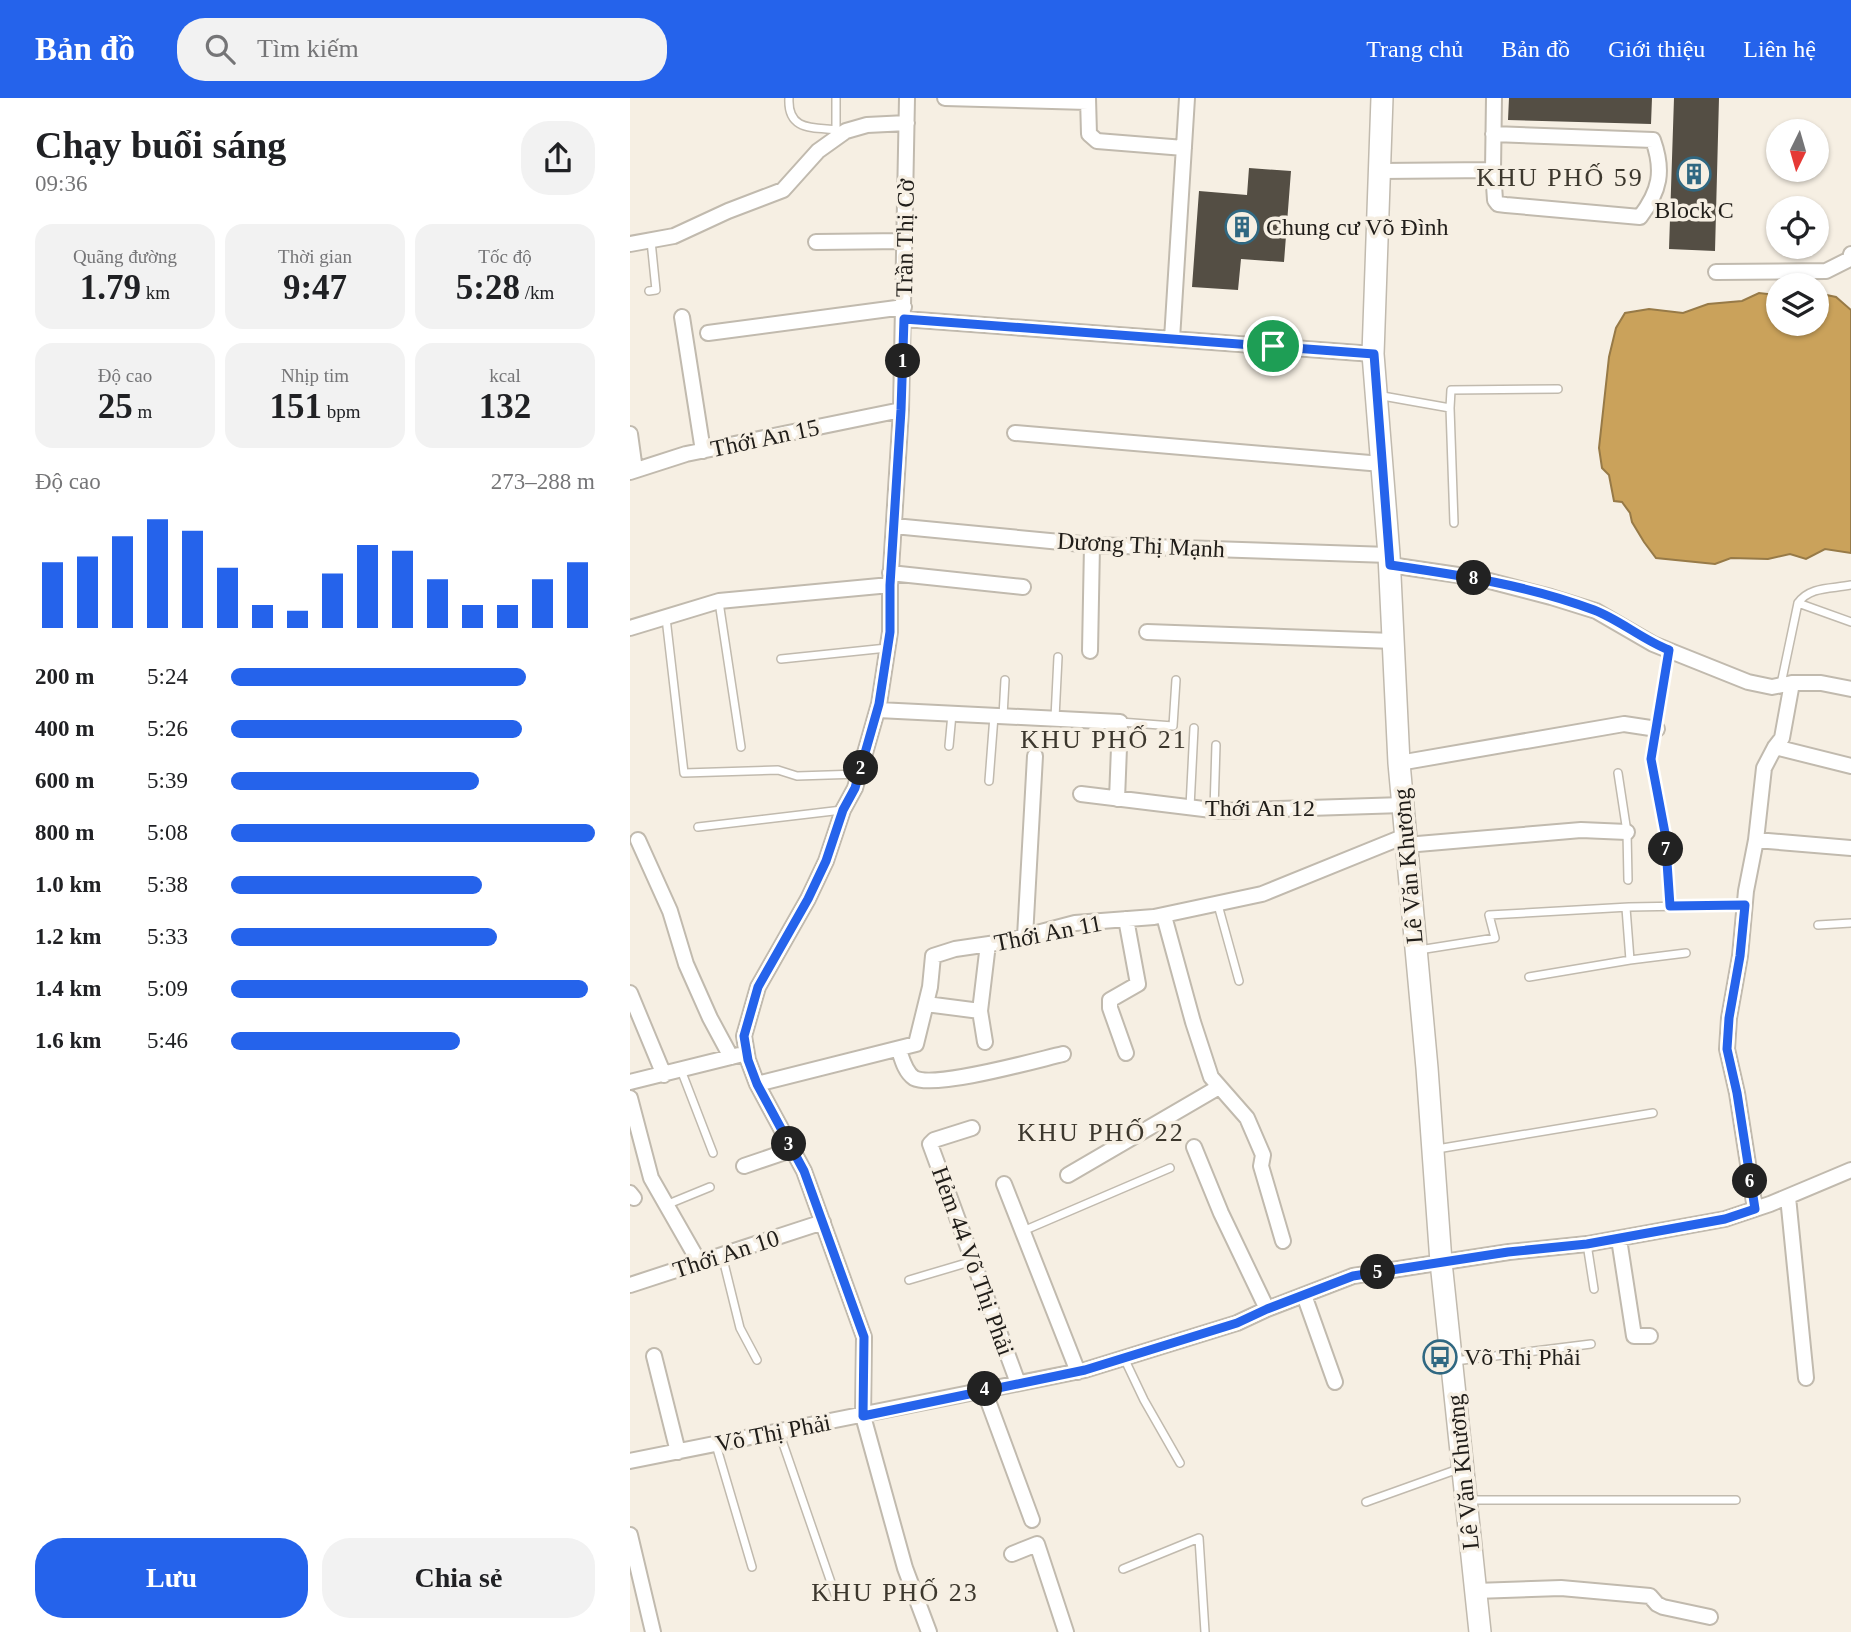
<!DOCTYPE html>
<html lang="vi">
<head>
<meta charset="utf-8">
<style>
  body { margin:0; font-family:"Times New Roman",serif; background:#f2f2f2; color:#202124; height:100vh; display:flex; flex-direction:column; font-size:26px; white-space:nowrap }
  * { box-sizing:border-box; margin:0 }
  p { font-size:23px; color:#757577 }
  .icon { flex:none; width:38px; height:38px; fill:none; stroke:currentColor; stroke-width:2; stroke-linecap:round; stroke-linejoin:round }
  .map { position:relative; flex:1; overflow:hidden }
  .side { display:flex; flex-direction:column; background:#fff; width:630px }
  .side>* { flex:none }
  .needle { width:46px; rotate:185deg }
  .tools { position:absolute; left:1136px; top:21px; display:grid; gap:14px }
  .tools a { display:grid; place-items:center; width:63px; height:63px; border-radius:50%; background:#fff; box-shadow:0 2px 5px #0004; font-size:35px }
  .pin { position:absolute; display:grid; place-items:center; width:60px; height:60px; color:#fff; margin:-30px; border:4px solid #fff; border-radius:50%; box-shadow:0 2px 7px #0007 }
  .km { position:absolute; width:35px; height:35px; margin:-18px; border-radius:50%; background:#222; color:#fff; font-size:19px; line-height:35px; text-align:center }
  .round { display:grid; place-items:center; flex:none; width:74px; height:74px; border-radius:28px; background:#f2f2f2 }
  .headline { display:flex; align-items:center; justify-content:space-between; height:119px; padding:0 35px }
  h1 { font-size:38px; font-weight:700; line-height:52px }
  .metrics { display:grid; grid-template-columns:repeat(3,1fr); gap:10px; height:119px; padding:7px 35px }
  .metrics div { display:grid; align-content:center; border-radius:18px; background:#f2f2f2; text-align:center }
  .metrics b { font-size:35px; font-weight:700 }
  .metrics small { font-size:19px; font-weight:400 }
  .metrics p { font-size:19px }
  .chart { height:196px; padding:14px 35px }
  .chart p { display:flex; justify-content:space-between }
  .chart svg { width:100%; height:126px; margin-top:7px; stroke:#2563eb; stroke-width:6 }
  .button { display:flex; gap:14px; margin-top:auto; padding:14px 35px }
  .button a { flex:1; height:80px; border-radius:28px; background:#2563eb; color:#fff; font-size:28px; font-weight:700; line-height:80px; text-align:center }
  .button a+a { background:#f2f2f2; color:#202124 }
  ul { padding:0 35px; list-style:none; font-size:23px }
  li { display:grid; grid-template-columns:112px 84px 1fr; align-items:center; height:52px }
  li i { height:18px; border-radius:9px; background:#2563eb }
  header { display:flex; align-items:center; gap:42px; box-sizing:border-box; height:98px; padding:0 35px; background:#2563eb; color:#fff }
  header strong { font-size:33px }
  nav { display:flex; gap:38px; margin-inline-start:auto; font-size:24px }
  .search { width:490px; height:63px; background:#f2f2f2; display:flex; align-items:center; gap:18px; box-sizing:border-box; padding:0 24px; border-radius:28px; color:#757577; font-size:26px }
  main { display:flex; flex:1; min-height:0 }
  .map>svg:first-child { display:block }
  .water { fill:#caa25b; stroke:#977a47; stroke-width:2 }
  .building { fill:#544e44 }
  .lines { fill:none; stroke-linecap:round; stroke-linejoin:round }
  .service-casing { stroke:#c1baae; stroke-width:10 }
  .minor-casing { stroke:#c1baae; stroke-width:18 }
  .secondary-casing { stroke:#c1baae; stroke-width:24 }
  .service { stroke:#fff; stroke-width:7 }
  .minor { stroke:#fff; stroke-width:14 }
  .secondary { stroke:#fff; stroke-width:21 }
  .route-casing { stroke:#fff; stroke-width:14 }
  .route { stroke:#2563eb; stroke-width:9 }
  .labels { text-anchor:middle; stroke-width:7; stroke-linejoin:round; paint-order:stroke }
  .poi-label { font-size:24px; fill:#201d19; stroke:#f6efe3; text-anchor:start }
  .street-label { font-size:24px; fill:#201d19; stroke:#f6efe3 }
  .neighbourhood-label { font-size:26px; letter-spacing:2px; fill:#3c372d; stroke:#f6efe3 }
</style>
</head>
<body>
<header>
<strong>Bản đồ</strong>
<div class="search"><svg class="icon" aria-label="search" viewBox="0 0 24 24"><circle cx="10" cy="10" r="6"/><path d="M15 15l6 6"/></svg>Tìm kiếm</div>
<nav><a>Trang chủ</a><a>Bản đồ</a><a>Giới thiệu</a><a>Liên hệ</a></nav>
</header>
<main>
<section class="side">
<div class="headline"><div><h1>Chạy buổi sáng</h1><p>09:36</p></div><a class="round"><svg class="icon" aria-label="share" viewBox="0 0 24 24"><path d="M12 15V3M7 8l5-5 5 5M5 13v7h14v-7"/></svg></a></div>
<div class="metrics">
<div><p>Quãng đường</p><b>1.79<small> km</small></b></div>
<div><p>Thời gian</p><b>9:47</b></div>
<div><p>Tốc độ</p><b>5:28<small> /km</small></b></div>
</div>
<div class="metrics">
<div><p>Độ cao</p><b>25<small> m</small></b></div>
<div><p>Nhịp tim</p><b>151<small> bpm</small></b></div>
<div><p>kcal</p><b>132</b></div>
</div>
<div class="chart"><p><span>Độ cao</span>273–288 m</p>
<svg viewBox="0 0 160 44" preserveAspectRatio="none"><path d="M5 44V21M15 44V19M25 44V12M35 44V6M45 44V10M55 44V23M65 44V36M75 44V38M85 44V25M95 44V15M105 44V17M115 44V27M125 44V36M135 44V36M145 44V27M155 44V21"/></svg>
</div>
<ul>
<li><b>200 m</b>5:24<i style="width:81%"></i></li>
<li><b>400 m</b>5:26<i style="width:80%"></i></li>
<li><b>600 m</b>5:39<i style="width:68%"></i></li>
<li><b>800 m</b>5:08<i style="width:100%"></i></li>
<li><b>1.0 km</b>5:38<i style="width:69%"></i></li>
<li><b>1.2 km</b>5:33<i style="width:73%"></i></li>
<li><b>1.4 km</b>5:09<i style="width:98%"></i></li>
<li><b>1.6 km</b>5:46<i style="width:63%"></i></li>
</ul>
<div class="button"><a>Lưu</a><a>Chia sẻ</a></div>
</section>
<div class="map">
<svg width="1221" height="1534" viewBox="0 0 1221 1534">
  <rect width="100%" height="100%" fill="#f6efe3"/>
  <!-- water -->
  <path class="water" d="M1148,193v33h38l1,-31 19,4 15,13v243l-26,-4 -19,10 -16,-5 -22,5 -37,-1 -16,6 -59,-6 -12,-16 -12,-20 -2,-9 -8,-11 -8,-1 -5,-26 -7,-7 -3,-20 10,-91 7,-29 9,-15 24,-4 34,4 25,-9 34,-3 17,-8 17,2z"/>
  <!-- building -->
  <path class="building" d="M879,0h143l-1,26 -143,-4z
    M1044,0h45l-4,153 -46,-2z
    M619,70l42,3 -7,91 -43,-3 -3,31 -46,-3 7,-96 48,4z"/>
  <g class="lines">
    <defs>
      <path id="service" d="M159,0c-2,37 30,28 56,33
        M206,31v-31
        M19,193l7,-1 -5,-49
        M747,297l73,13 4,115
        M820,310l1,-18 107,-1
        M89,504l22,145
        M1168,505c12,-17 34,-14 53,-18
        M36,520l18,155 94,-3 19,6 62,-2
        M1039,552l-18,109 14,74 5,74
        M151,561l106,-11
        M1151,586l17,-81 53,19
        M373,618l2,-36
        M425,620l3,-61
        M490,624l53,4 3,-46
        M319,648l3,-32
        M988,675l9,59 1,48
        M359,683l5,-65
        M560,709l4,-79
        M584,712l2,-65
        M68,729l144,-17
        M588,807l21,76
        M1188,827l33,-2
        M789,852l76,-12 -6,-23 140,-8 116,-2
        M1000,862l56,-7
        M899,879l101,-17 -4,-52
        M51,972l32,83
        M807,1051l216,-36
        M36,1107l44,-18
        M393,1133l147,-63
        M957,1146l7,45
        M92,1157l18,73 17,32
        M279,1182l64,-19
        M494,1260l20,42 36,63
        M825,1263l136,-17
        M149,1334l56,162
        M86,1347l36,122
        M840,1402h266
        M736,1404l95,-34
        M493,1471l76,-31 6,94"/>
      <path id="minor" d="M277,0l-6,312 -11,175v47l-11,72 -24,84 -12,22 -17,51 -18,38 -50,88 -14,49 4,24 9,24 47,87 60,166 -1,79 42,152 24,64
        M315,0l143,4
        M458,0l1,36 8,7 87,7
        M863,72l1,-72
        M750,73l113,-1 2,30 3,4 8,1 134,12c20,-26 24,-46 13,-77l-160,-6
        M186,144l89,-1
        M0,146l44,-8 54,-25 55,-21 35,-39 28,-20 21,-6 40,-2
        M1086,174l110,-1 24,-12 1,-5
        M52,219l21,134
        M274,221l469,35
        M78,235l196,-26
        M542,241l15,-241
        M385,335l367,31
        M0,336l5,36
        M0,374l56,-18 215,-44
        M264,428l198,19 297,10
        M760,467l88,13 73,19 45,14 57,33 95,38 24,5 20,-4h29l30,6
        M260,475l133,14
        M0,530l89,-27 171,-16
        M517,534l246,9
        M460,553l2,-106
        M248,612l242,12 -3,77
        M1145,649l76,19
        M769,665l225,-39 33,5
        M451,696l139,17 183,-6
        M8,742l32,71 16,53 24,54 21,39
        M1126,742l95,8
        M776,747l175,-15 46,2
        M534,818l29,106 18,55 36,41 16,37 -2,11 22,75
        M395,839l10,-181
        M0,895l34,82
        M296,906l54,7
        M355,944l-5,-31 8,-67
        M269,952c3,9 6,22 15,28 21,11 123,-18 149,-24
        M496,955l-16,-45v-8l28,-16 -12,-65
        M0,984l109,-27
        M127,986l159,-40 14,-57 3,-31 22,-7 48,-7 72,-19 79,-6 108,-23 143,-58
        M0,1000l21,80 48,84
        M342,1030l-38,12 -4,4 88,239
        M564,1049l27,66 46,96
        M114,1068l47,-16
        M438,1077l151,-88
        M374,1086l74,188
        M0,1095l4,5
        M1158,1099l18,181
        M1125,1111l-18,-116 -10,-44 2,-31 11,-62 6,-65 10,-51 8,-72 11,-21 7,-9 10,-55
        M989,1141l15,97h16
        M0,1187l193,-63
        M674,1197l31,87
        M24,1258l24,96
        M354,1292l48,130
        M0,1363l455,-91 152,-47 30,-14 86,-33 156,-24 78,-8 138,-25 45,-15 81,-34
        M0,1437l23,97
        M382,1456l25,-10 29,88
        M845,1493l86,-3 89,8 7,8 6,3 47,10"/>
      <path id="secondary" d="M752,0l-9,256 16,201 10,208 28,305 14,194 39,370"/>
    </defs>
    <!-- service casing -->
    <use href="#service" class="service-casing"/>
    <!-- minor casing -->
    <use href="#minor" class="minor-casing"/>
    <!-- secondary casing -->
    <use href="#secondary" class="secondary-casing"/>
    <!-- service -->
    <use href="#service" class="service"/>
    <!-- minor -->
    <use href="#minor" class="minor"/>
    <!-- secondary -->
    <use href="#secondary" class="secondary"/>
  </g>
  <g class="lines">
    <defs>
      <path id="route" d="M274,221l470,35 16,211c68,10 138,20 204,45 26,10 49,30 75,40l-18,109 14,74 5,73 75,-1 -5,51 -11,62 -2,31 10,44 18,116 -30,10 -138,25 -79,8 -155,24 -86,33 -30,14 -152,47 -222,46 1,-79 -60,-166 -47,-87 -9,-24 -4,-24 14,-49 50,-88 18,-38 17,-51 12,-22 24,-84 11,-72v-47l11,-175z"/>
    </defs>
    <!-- route casing -->
    <use href="#route" class="route-casing"/>
    <!-- route -->
    <use href="#route" class="route"/>
  </g>
  <!-- icons -->
  <defs>
    <symbol id="building-ring" viewBox="-11 -11 22 22"><circle r="9.5" fill="#f6efe3" stroke="#306882" stroke-width="1.5"/><path d="M-4-6H4V6H1V3H-1V6H-4ZM-2.5-4.3h1.7v1.8h-1.7ZM.8-4.3h1.7v1.8H.8ZM-2.5-1h1.7V.8h-1.7ZM.8-1h1.7V.8H.8Z" fill="#306882"/></symbol>
    <symbol id="bus-ring" viewBox="-11 -11 22 22"><circle r="9.5" fill="#f6efe3" stroke="#306882" stroke-width="1.5"/><path d="M-5-6H5V4H4V6H2V4H-2V6H-4V4H-5ZM-3.5-4V0h7V-4ZM-3.5 1.2v1.5H-2V1.2ZM2 1.2v1.5H3.5V1.2Z" fill="#306882"/></symbol>
  </defs>
  <g fill-rule="evenodd">
    <use href="#building-ring" x="1045" y="57" width="38" height="38"/>
    <use href="#building-ring" x="593" y="110" width="38" height="38"/>
    <use href="#bus-ring" x="791" y="1240" width="38" height="38"/>
  </g>
  <g class="labels">
    <!-- poi labels -->
    <g class="poi-label">
      <text x="1064" y="120" text-anchor="middle">Block C</text>
      <text x="636" y="137">Chung cư Võ Đình</text>
      <text x="834" y="1267">Võ Thị Phải</text>
    </g>
    <!-- street labels -->
    <g class="street-label">
      <text transform="translate(275 140) rotate(-89)" y="8">Trần Thị Cờ</text>
      <text transform="translate(135 340) rotate(-12)" y="8">Thới An 15</text>
      <text transform="translate(511 447) rotate(3)" y="8">Dương Thị Mạnh</text>
      <text x="630" y="718">Thới An 12</text>
      <text transform="translate(778 768) rotate(-95)" y="8">Lê Văn Khương</text>
      <text transform="translate(418 835) rotate(-11)" y="8">Thới An 11</text>
      <text transform="translate(96 1156) rotate(-18)" y="8">Thới An 10</text>
      <text transform="translate(343 1163) rotate(70)" y="8">Hẻm 44 Võ Thị Phải</text>
      <text transform="translate(143 1335) rotate(-11)" y="8">Võ Thị Phải</text>
      <text transform="translate(833 1374) rotate(-96)" y="8">Lê Văn Khương</text>
    </g>
    <!-- neighbourhood labels -->
    <g class="neighbourhood-label">
      <text x="930" y="88">KHU PHỐ 59</text>
      <text x="474" y="650">KHU PHỐ 21</text>
      <text x="471" y="1043">KHU PHỐ 22</text>
      <text x="265" y="1503">KHU PHỐ 23</text>
    </g>
  </g>
</svg>
<div class="tools">
<a><svg class="needle" viewBox="-14 -14 28 28"><path d="M0-13l5 13h-10z" fill="#e53935"/><path d="M0 13l5-13h-10z" fill="#757577"/></svg></a>
<a><svg class="icon" aria-label="locate" viewBox="0 0 24 24"><circle cx="12" cy="12" r="6"/><path d="M12 2v4M12 18v4M2 12h4M18 12h4"/></svg></a>
<a><svg class="icon" aria-label="layers" viewBox="0 0 24 24"><path d="M12 4l9 5-9 5-9-5zM3 14l9 5 9-5"/></svg></a>
</div>
<div class="pin" style="left:643px;top:248px;background:#1e9e55"><svg class="icon" aria-label="arrive" viewBox="0 0 24 24"><path d="M6 21V4h12l-3 4 3 4H6"/></svg></div>
<b class="km" style="left:273px;top:263px">1</b>
<b class="km" style="left:231px;top:670px">2</b>
<b class="km" style="left:159px;top:1046px">3</b>
<b class="km" style="left:355px;top:1291px">4</b>
<b class="km" style="left:748px;top:1174px">5</b>
<b class="km" style="left:1120px;top:1083px">6</b>
<b class="km" style="left:1036px;top:751px">7</b>
<b class="km" style="left:844px;top:480px">8</b>
</div>
</main>
</body>
</html>
